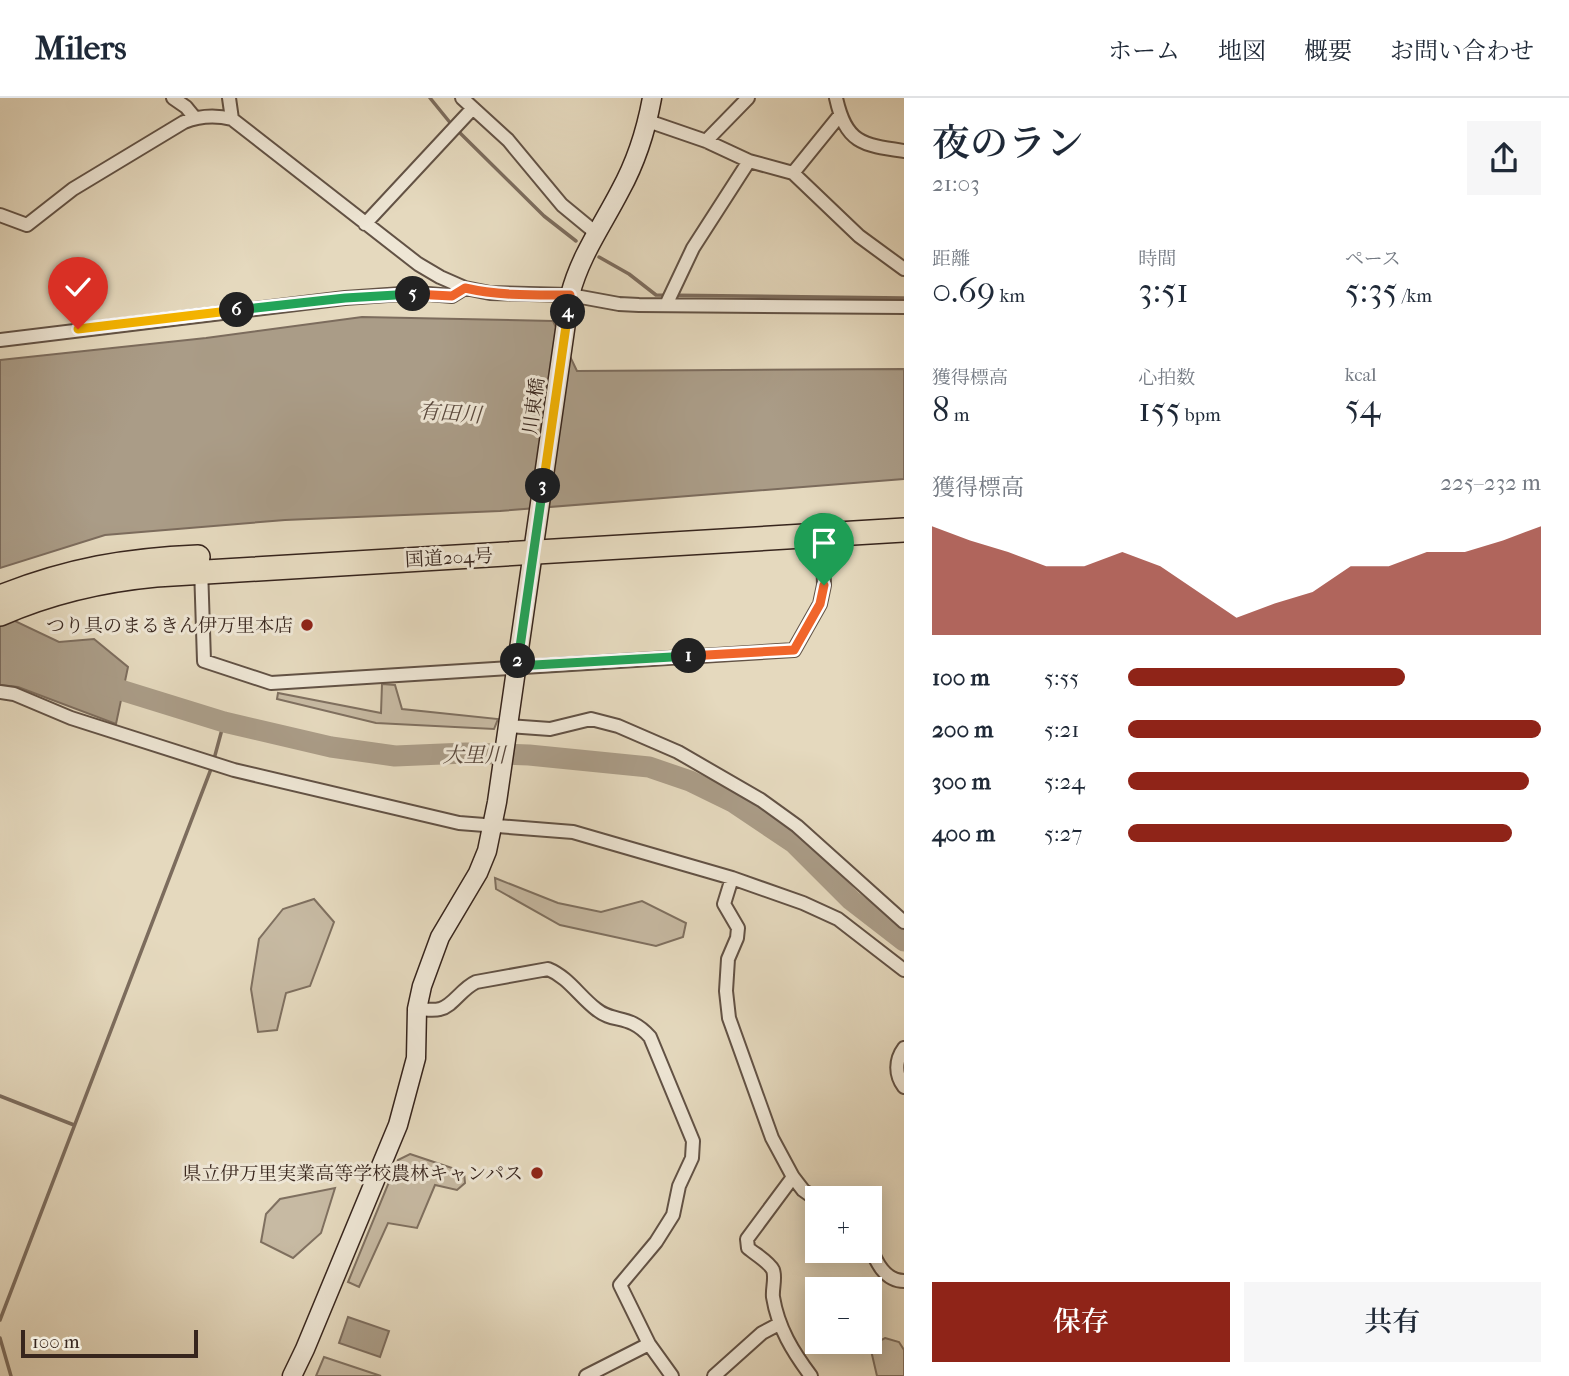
<!DOCTYPE html>
<html lang="ja">
<head>
<meta charset="utf-8">
<style>
  body { margin:0; font-family:"IM FELL French Canon","Noto Serif JP",serif; background:#f6f6f7; color:#1f2937; height:100vh; display:flex; flex-direction:column; font-size:26px; white-space:nowrap }
  * { box-sizing:border-box; margin:0 }
  p { font-size:23px; color:#747a83 }
  .icon { flex:none; width:38px; height:38px; fill:none; stroke:currentColor; stroke-width:2; stroke-linecap:round; stroke-linejoin:round }
  .map { position:relative; flex:1; overflow:hidden }
  .panel { display:flex; flex-direction:column; background:#fff; width:665px }
  .panel>* { flex:none }
  .tools { position:absolute; left:805px; top:1088px; display:grid; gap:14px }
  .tools a { display:grid; place-items:center; width:77px; height:77px; border-radius:0px; background:#fff; box-shadow:0 4px 18px #0003; font-size:35px }
  .scale { position:absolute; left:21px; bottom:18px; width:177px; box-sizing:border-box; padding-left:7px; border:4px solid #37251d; border-top:0; font-size:19px; line-height:24px; white-space:nowrap; color:#37251d; -webkit-text-stroke:5px #eee6d5; paint-order:stroke }
  .pin { position:absolute; display:grid; place-items:center; width:60px; height:60px; color:#fff; margin:-72px -30px; border-radius:50% 50% 50% 0; rotate:-45deg; box-shadow:0 0 7px #0007 }
  .pin .icon { rotate:45deg }
  .km { position:absolute; width:35px; height:35px; margin:-18px; border-radius:50%; background:#222; color:#fff; font-size:19px; line-height:35px; text-align:center }
  .round { display:grid; place-items:center; flex:none; width:74px; height:74px; border-radius:0px; background:#f6f6f7 }
  .summary { display:flex; align-items:center; justify-content:space-between; height:119px; padding:0 28px }
  h1 { font-size:38px; font-weight:600; line-height:52px }
  .stats { display:grid; grid-template-columns:repeat(3,1fr); gap:10px; height:119px; padding:7px 28px }
  .stats div { display:grid; align-content:center }
  .stats b { font-size:35px; font-weight:600 }
  .stats small { font-size:19px; font-weight:400 }
  .stats p { font-size:19px }
  .chart { height:196px; padding:14px 28px }
  .chart p { display:flex; justify-content:space-between }
  .chart svg { width:100%; height:126px; margin-top:7px; fill:#8f2418; opacity:.7 }
  .button { display:flex; gap:14px; margin-top:auto; padding:14px 28px }
  .button a { flex:1; height:80px; border-radius:0px; background:#8f2418; color:#fff; font-size:28px; font-weight:600; line-height:80px; text-align:center }
  .button a+a { background:#f6f6f7; color:#1f2937 }
  ul { padding:0 28px; list-style:none; font-size:23px }
  li { display:grid; grid-template-columns:112px 84px 1fr; align-items:center; height:52px }
  li i { height:18px; border-radius:9px; background:#8f2418 }
  header { display:flex; align-items:center; gap:42px; box-sizing:border-box; height:98px; padding:0 35px; background:#fff; border-bottom:2px solid #e0e1e3 }
  header strong { font-size:33px }
  nav { display:flex; gap:38px; margin-inline-start:auto; font-size:24px }
  main { display:flex; flex:1; min-height:0 }
  .map>svg:first-child { display:block }
  .green { fill:#c7baa3; stroke:#7f7060; stroke-width:2 }
  .water { fill:#aa9c87; stroke:#7c6c5d; stroke-width:2 }
  .lines { fill:none; stroke-linecap:round; stroke-linejoin:round }
  .stream { stroke:#7c6c5d; stroke-width:3.5 }
  .river { stroke:#aa9c87; stroke-width:21 }
  .street-casing { stroke:#625245; stroke-width:16 }
  .secondary-casing { stroke:#37251d; stroke-width:21 }
  .highway-casing { stroke:#37251d; stroke-width:26 }
  .street { stroke:#eee6d5; stroke-width:12 }
  .secondary { stroke:#eee6d5; stroke-width:18 }
  .highway { stroke:#e5d9be; stroke-width:23 }
  .split-1-casing { stroke:#fff; stroke-width:14 }
  .split-2-casing { stroke:#fff; stroke-width:14 }
  .split-3-casing { stroke:#fff; stroke-width:14 }
  .split-4-casing { stroke:#fff; stroke-width:14 }
  .split-5-casing { stroke:#fff; stroke-width:14 }
  .split-6-casing { stroke:#fff; stroke-width:14 }
  .split-7-casing { stroke:#fff; stroke-width:14 }
  .split-1 { stroke:#f0652b; stroke-width:9 }
  .split-2 { stroke:#22a559; stroke-width:9 }
  .split-3 { stroke:#22a559; stroke-width:9 }
  .split-4 { stroke:#f5b400; stroke-width:9 }
  .split-5 { stroke:#f0652b; stroke-width:9 }
  .split-6 { stroke:#22a559; stroke-width:9 }
  .split-7 { stroke:#f5b400; stroke-width:9 }
  .poi-dot { fill:#8f2418; stroke:#eee6d5; stroke-width:2.5 }
  .labels { text-anchor:middle; stroke-width:6; stroke-linejoin:round; paint-order:stroke }
  .street-label { font-size:19px; fill:#37251d; stroke:#eee6d5 }
  .poi-label { font-size:19px; fill:#37251d; stroke:#eee6d5; text-anchor:end }
  .water-label { font-size:21px; font-style:italic; fill:#5a493d; stroke:#eee6d5 }
</style>
</head>
<body>
<header>
<strong>Milers</strong>
<nav><a>ホーム</a><a>地図</a><a>概要</a><a>お問い合わせ</a></nav>
</header>
<main>
<div class="map">
<svg width="904" height="1278" viewBox="0 0 904 1278">
  <rect width="100%" height="100%" fill="#e5d9be"/>
  <filter id="stains"><feTurbulence type="fractalNoise" baseFrequency=".00286" numOctaves="4"/><feColorMatrix values="0 0 0 0 .2 0 0 0 0 .09 0 0 0 0 .02 0 0 0 .5 -.17"/></filter>
  <radialGradient id="worn" r=".72"><stop offset=".6" stop-color="#630" stop-opacity="0"/><stop offset="1" stop-color="#630" stop-opacity=".3"/></radialGradient>
  <!-- green -->
  <path class="green" d="M382,586l13,1 7,24 96,10 -4,10 -118,-6 -99,-24 1,-6 103,20z
    M495,780l63,25 43,9 41,-11 44,22 -3,14 -27,9 -96,-21 -64,-36z
    M314,801l20,23 -24,64 -24,7 -9,37 -19,2 -7,-43 8,-50 24,-30z
    M410,1056l54,18 1,11 -8,7 -22,-5 -18,43 -29,-5 -29,64 -11,-5 50,-122z
    M335,1090l-14,45 -28,25 -32,-16 5,-28 14,-15z
    M885,1240l14,4 5,8v26h-27l-7,-30z
    M324,1259l57,19h-65z"/>
  <!-- water -->
  <path class="water" d="M362,219l191,4 24,50 327,-2v110l-404,32 -215,9 -180,15 -105,33v-208l206,-22z
    M0,516l59,28 35,-3 34,28 -12,57 -98,-37 -18,-2z
    M348,1219l41,14 -9,26 -41,-14z"/>
  <g class="lines">
    <!-- stream -->
    <path class="stream" d="M430,0l22,27
      M457,32l87,86 32,25
      M599,159l30,17 27,21 248,3
      M214,661l10,-37
      M0,998l74,29
      M0,1222l211,-551
      M0,1240l11,38"/>
    <!-- river -->
    <path class="river" d="M98,585l126,39 107,25 64,9 71,-3 63,2 120,12 41,14 43,21 61,41 57,57 53,41"/>
    <defs>
      <path id="street" d="M173,0l13,9 9,11
        M229,0l3,21
        M462,0l46,42 54,65 34,28
        M836,0c10,45 26,47 68,53
        M648,23l58,20 43,20 44,12 47,-58
        M706,43l42,-43
        M793,75l66,63 45,33
        M0,117l27,10 46,-36 111,-67c15,-6 32,-7 48,-3l186,145 22,13 25,11 25,5 80,2 49,9 20,1 265,2
        M365,126l108,-116
        M666,207l27,-57 56,-87
        M0,242l345,-42 71,-5 36,3 13,-8
        M201,469l3,94 67,22 523,-33 26,-46 4,-19 -2,-64
        M0,594l14,2 57,24 163,52 225,53 114,9 159,46 71,25 35,16 66,51
        M508,628l42,3 41,-10 27,7 60,26 83,48 36,26 107,96
        M732,780l-8,26 14,24 -1,10 -9,21 -2,32 3,27 43,120 21,39 10,13 14,10
        M417,911c7,0 16,2 23,0 13,-3 21,-20 36,-27l72,-13c20,8 32,28 48,40 18,15 33,4 54,28l43,104 -1,17 -13,28 -6,29 -17,27 -36,43 29,59 23,32
        M904,950c-9,12 -9,27 0,39
        M793,1079l-46,62 1,9c7,6 21,14 25,22 3,8 -1,19 0,27 5,31 20,55 38,79
        M870,1148c6,16 15,35 34,35
        M586,1278l63,-32
        M714,1278l48,-43 17,-9"/>
      <path id="secondary" d="M292,1278l13,-27 93,-224 18,-67 1,-49 5,-23 18,-49 38,-64 9,-22 10,-49 73,-507c10,-39 32,-69 50,-104 16,-29 26,-60 32,-93"/>
      <path id="highway" d="M3,498c67,-26 123,-36 195,-39
        M0,516c50,-22 102,-34 156,-39l748,-45"/>
    </defs>
    <!-- street casing -->
    <use href="#street" class="street-casing"/>
    <!-- secondary casing -->
    <use href="#secondary" class="secondary-casing"/>
    <!-- highway casing -->
    <use href="#highway" class="highway-casing"/>
    <!-- street -->
    <use href="#street" class="street"/>
    <!-- secondary -->
    <use href="#secondary" class="secondary"/>
    <!-- highway -->
    <use href="#highway" class="highway"/>
  </g>
  <g class="lines">
    <defs>
      <path id="split-1" d="M689,558l105,-6 26,-46 4,-19"/>
      <path id="split-2" d="M518,563l-1,5 172,-10"/>
      <path id="split-3" d="M518,563l25,-175"/>
      <path id="split-4" d="M543,388l25,-174"/>
      <path id="split-5" d="M413,196l39,2 13,-8c35,8 69,7 105,7l-2,17"/>
      <path id="split-6" d="M237,212l108,-12 68,-4"/>
      <path id="split-7" d="M78,231l159,-19"/>
    </defs>
    <!-- split-1 casing -->
    <use href="#split-1" class="split-1-casing"/>
    <!-- split-2 casing -->
    <use href="#split-2" class="split-2-casing"/>
    <!-- split-3 casing -->
    <use href="#split-3" class="split-3-casing"/>
    <!-- split-4 casing -->
    <use href="#split-4" class="split-4-casing"/>
    <!-- split-5 casing -->
    <use href="#split-5" class="split-5-casing"/>
    <!-- split-6 casing -->
    <use href="#split-6" class="split-6-casing"/>
    <!-- split-7 casing -->
    <use href="#split-7" class="split-7-casing"/>
    <!-- split-1 -->
    <use href="#split-1" class="split-1"/>
    <!-- split-2 -->
    <use href="#split-2" class="split-2"/>
    <!-- split-3 -->
    <use href="#split-3" class="split-3"/>
    <!-- split-4 -->
    <use href="#split-4" class="split-4"/>
    <!-- split-5 -->
    <use href="#split-5" class="split-5"/>
    <!-- split-6 -->
    <use href="#split-6" class="split-6"/>
    <!-- split-7 -->
    <use href="#split-7" class="split-7"/>
  </g>
  <!-- markers -->
  <g class="poi-dot">
    <circle cx="307" cy="527" r="7"/>
    <circle cx="537" cy="1075" r="7"/>
  </g>
  <g class="labels">
    <!-- street labels -->
    <g class="street-label">
      <text transform="translate(533 308) rotate(-82)" y="7">川東橋</text>
      <text transform="translate(449 459) rotate(-3)" y="7">国道204号</text>
    </g>
    <!-- poi labels -->
    <g class="poi-label">
      <text x="293" y="534">つり具のまるきん伊万里本店</text>
      <text x="523" y="1082">県立伊万里実業高等学校農林キャンパス</text>
    </g>
    <!-- water labels -->
    <g class="water-label">
      <text transform="translate(450 315) rotate(4)" y="7">有田川</text>
      <text x="474" y="664">大里川</text>
    </g>
  </g>
  <rect width="100%" height="100%" filter="url(#stains)"/>
  <rect width="100%" height="100%" fill="url(#worn)"/>
</svg>
<div class="tools">
<a>+</a>
<a>−</a>
</div>
<div class="scale">100 m</div>
<div class="pin" style="left:824px;top:487px;background:#1e9e55"><svg class="icon" aria-label="arrive" viewBox="0 0 24 24"><path d="M6 21V4h12l-3 4 3 4H6"/></svg></div>
<div class="pin" style="left:78px;top:231px;background:#d93025"><svg class="icon" aria-label="check" viewBox="0 0 24 24"><path d="M5 12l5 5 9-10"/></svg></div>
<b class="km" style="left:689px;top:558px">1</b>
<b class="km" style="left:518px;top:563px">2</b>
<b class="km" style="left:543px;top:388px">3</b>
<b class="km" style="left:568px;top:214px">4</b>
<b class="km" style="left:413px;top:196px">5</b>
<b class="km" style="left:237px;top:212px">6</b>
</div>
<section class="panel">
<div class="summary"><div><h1>夜のラン</h1><p>21:03</p></div><a class="round"><svg class="icon" aria-label="share" viewBox="0 0 24 24"><path d="M12 15V3M7 8l5-5 5 5M5 13v7h14v-7"/></svg></a></div>
<div class="stats">
<div><p>距離</p><b>0.69<small> km</small></b></div>
<div><p>時間</p><b>3:51</b></div>
<div><p>ペース</p><b>5:35<small> /km</small></b></div>
</div>
<div class="stats">
<div><p>獲得標高</p><b>8<small> m</small></b></div>
<div><p>心拍数</p><b>155<small> bpm</small></b></div>
<div><p>kcal</p><b>54</b></div>
</div>
<div class="chart"><p><span>獲得標高</span>225–232 m</p>
<svg viewBox="0 0 160 44" preserveAspectRatio="none"><path d="M0 44V6L10 11L20 15L30 20L40 20L50 15L60 20L70 29L80 38L90 33L100 29L110 20L120 20L130 15L140 15L150 11L160 6V44z"/></svg>
</div>
<ul>
<li><b>100 m</b>5:55<i style="width:67%"></i></li>
<li><b>200 m</b>5:21<i style="width:100%"></i></li>
<li><b>300 m</b>5:24<i style="width:97%"></i></li>
<li><b>400 m</b>5:27<i style="width:93%"></i></li>
</ul>
<div class="button"><a>保存</a><a>共有</a></div>
</section>
</main>
</body>
</html>
